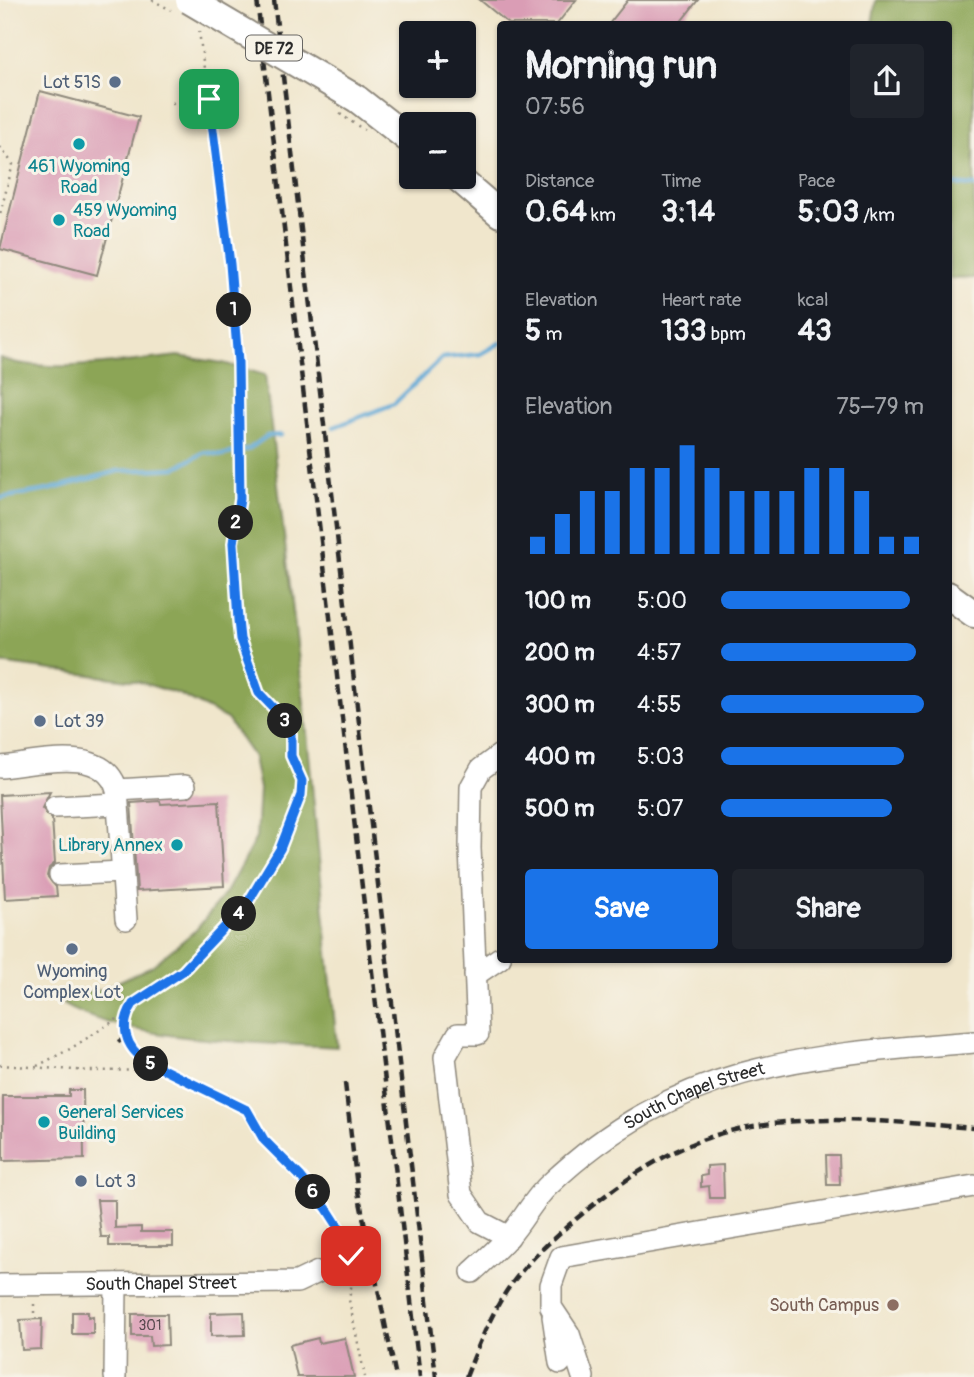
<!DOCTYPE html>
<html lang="en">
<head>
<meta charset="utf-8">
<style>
  body { margin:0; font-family:Pangolin,sans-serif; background:#20242c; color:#f1f3f6; height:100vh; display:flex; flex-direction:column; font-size:26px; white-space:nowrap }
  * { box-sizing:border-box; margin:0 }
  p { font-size:23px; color:#9ea1a6 }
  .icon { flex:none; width:38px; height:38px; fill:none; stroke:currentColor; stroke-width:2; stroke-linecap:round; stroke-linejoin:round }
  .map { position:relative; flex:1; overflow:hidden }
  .sheet { position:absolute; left:497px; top:21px; width:455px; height:942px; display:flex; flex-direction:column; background:#171b24; border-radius:7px; box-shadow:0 2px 5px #0004 }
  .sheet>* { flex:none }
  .fabs { position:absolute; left:399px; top:21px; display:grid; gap:14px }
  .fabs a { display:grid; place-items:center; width:77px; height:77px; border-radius:7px; background:#171b24; box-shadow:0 2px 5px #0004; font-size:35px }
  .pin { position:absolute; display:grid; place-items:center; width:60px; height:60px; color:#fff; margin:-30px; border-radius:14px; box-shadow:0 4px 10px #0006 }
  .km { position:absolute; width:35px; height:35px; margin:-18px; border-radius:50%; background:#222; color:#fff; font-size:19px; line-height:35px; text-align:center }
  .round { display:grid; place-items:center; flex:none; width:74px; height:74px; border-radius:7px; background:#20242c }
  .summary { display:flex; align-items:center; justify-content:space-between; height:119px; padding:0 28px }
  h1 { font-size:38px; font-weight:700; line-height:52px }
  .stats { display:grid; grid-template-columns:repeat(3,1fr); gap:10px; height:119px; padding:7px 28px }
  .stats div { display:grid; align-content:center }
  .stats b { font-size:30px; font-weight:700 }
  .stats small { font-size:19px; font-weight:400 }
  .stats p { font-size:19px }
  .chart { height:196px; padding:14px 28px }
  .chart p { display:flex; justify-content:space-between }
  .chart svg { width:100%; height:126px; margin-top:7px; stroke:#1a73e8; stroke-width:6 }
  .cta { display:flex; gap:14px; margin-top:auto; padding:14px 28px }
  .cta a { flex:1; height:80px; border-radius:7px; background:#1a73e8; color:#fff; font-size:28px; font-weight:700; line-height:80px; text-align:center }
  .cta a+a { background:#20242c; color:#f1f3f6 }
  ul { padding:0 28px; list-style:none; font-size:23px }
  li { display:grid; grid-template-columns:112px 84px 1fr; align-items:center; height:52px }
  li i { height:18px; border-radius:9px; background:#1a73e8 }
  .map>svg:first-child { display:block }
  .forest { fill:#8ca557; stroke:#5c6841; stroke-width:2 }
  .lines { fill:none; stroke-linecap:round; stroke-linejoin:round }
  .stream { stroke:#5da7d5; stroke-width:4.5 }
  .building { fill:#da9db5 }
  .minor-casing { stroke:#8e887c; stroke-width:24 }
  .major-casing { stroke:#8e887c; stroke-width:30 }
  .path { stroke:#8e887c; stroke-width:2.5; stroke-dasharray:2 5; stroke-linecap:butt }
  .minor { stroke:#fff; stroke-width:21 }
  .major { stroke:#fff; stroke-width:26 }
  .rail { stroke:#2b2b2b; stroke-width:4.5; stroke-dasharray:10 5; stroke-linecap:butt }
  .major-bridge-casing { stroke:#8e887c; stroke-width:30; stroke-linecap:butt }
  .path-bridge { stroke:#8e887c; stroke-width:2.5; stroke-dasharray:2 5; stroke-linecap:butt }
  .major-bridge { stroke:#fff; stroke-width:26 }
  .route-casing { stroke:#fff; stroke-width:14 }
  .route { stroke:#1a73e8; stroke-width:9 }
  .service-dot { fill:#5c6f8a; stroke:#f7f3e8; stroke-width:2.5 }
  .culture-dot { fill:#0f9aa8; stroke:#f7f3e8; stroke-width:2.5 }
  .education-dot { fill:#8d6e63; stroke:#f7f3e8; stroke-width:2.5 }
  .labels { text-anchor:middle; stroke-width:6; stroke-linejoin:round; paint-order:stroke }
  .number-label { font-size:14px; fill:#57484e }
  .shield { fill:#f7f3e8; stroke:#686764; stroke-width:2 }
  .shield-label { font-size:16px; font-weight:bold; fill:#2b2b2b }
  .service-label { font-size:18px; fill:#4e5e75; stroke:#f7f3e8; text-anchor:start }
  .culture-label { font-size:18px; fill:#0d838f; stroke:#f7f3e8; text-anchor:start }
  .street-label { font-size:18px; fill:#2b2b2b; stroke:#f7f3e8 }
  .education-label { font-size:18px; fill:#785e54; stroke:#f7f3e8; text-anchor:end }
</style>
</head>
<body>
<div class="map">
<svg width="974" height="1377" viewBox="0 0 974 1377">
  <rect width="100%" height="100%" fill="#f7f3e8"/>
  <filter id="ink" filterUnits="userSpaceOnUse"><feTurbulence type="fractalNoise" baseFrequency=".0143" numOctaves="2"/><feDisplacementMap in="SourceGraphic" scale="14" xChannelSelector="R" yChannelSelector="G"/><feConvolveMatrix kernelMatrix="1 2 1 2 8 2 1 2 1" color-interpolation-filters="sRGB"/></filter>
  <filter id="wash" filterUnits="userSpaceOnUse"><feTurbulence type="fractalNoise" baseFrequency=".00686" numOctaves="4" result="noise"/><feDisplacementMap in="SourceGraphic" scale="28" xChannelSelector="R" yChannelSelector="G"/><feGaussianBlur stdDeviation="1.57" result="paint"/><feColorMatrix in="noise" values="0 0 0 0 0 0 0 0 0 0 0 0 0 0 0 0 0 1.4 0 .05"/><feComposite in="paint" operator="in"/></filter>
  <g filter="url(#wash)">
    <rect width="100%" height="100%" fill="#f0e6cc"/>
    <!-- forest -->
    <path class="forest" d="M876,0h98v278l-25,1 -1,-255h-76z
      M178,356l45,7 42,12 40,337 32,335c-76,-5 -209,-4 -274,-43l5,-12 33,-2 51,-24 44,-36 31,-39 29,-53 3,-49 -6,-32 -26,-38 -48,-25 -43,-13 -136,-18v-305c42,17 131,3 178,-2z"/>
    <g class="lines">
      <!-- stream -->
      <path class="stream" d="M948,184l26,2
        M334,427l60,-23 48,-46 39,-4 19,-11
        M0,498l48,-8 70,-19 57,-3 30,-16 17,3 27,-6 18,-13 14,-1"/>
    </g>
    <g id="blocks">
      <!-- building -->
      <path class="building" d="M480,0h96l-19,24h-48z
        M628,0h70l-19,24h-70z
        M40,91l99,26 -42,158 -97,-26z
        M50,792l-8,16 10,11 3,44 -6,5 -2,8 9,11 1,9 -52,3 -5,-104z
        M160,801l1,3 58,-3 5,85 -87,5 -6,-88z
        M69,1090h14l1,69 -81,2v-65h66z
        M826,1155h13l1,30h-13z
        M723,1165l1,33h-14l-1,-12 -8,1v-11l6,-1v-9z
        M97,1200h18v28l26,-1v5h32v14h-64v-9h-8z
        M72,1312h16v5l5,-1v18h-21z
        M244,1312l1,23 -34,1v-23z
        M132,1314h35l1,31 -17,1 -1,-10h-18z
        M42,1319l-1,30 -19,1 -2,-30z
        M318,1338l1,5 26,-5 9,39h-57l-7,-32z"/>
    </g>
  </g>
  <g filter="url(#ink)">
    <use href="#blocks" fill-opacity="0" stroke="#8e887c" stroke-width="2"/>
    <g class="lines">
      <defs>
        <g id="minor">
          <path d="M500,755l-19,14 -10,18 -1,61 8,186h-20l-13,23 16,137 19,28 29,15"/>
          <path d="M0,767c36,-3 104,-23 117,23l9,129"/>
          <path d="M117,790l68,-4"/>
          <path d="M55,807l62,-3"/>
          <path d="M60,875l62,-3"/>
          <path d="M475,975l25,-17"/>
          <path id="s1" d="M472,1272c13,-12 27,-24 38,-37 14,-16 24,-37 40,-51 129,-122 257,-129 424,-142"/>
          <path id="s2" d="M0,1285l297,-3 21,-10"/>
          <path d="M553,1316l7,47"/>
          <path d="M115,1377l1,-93"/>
          <path d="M583,1377l-14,-43 -18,-27v-22l10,-28 413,-71"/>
        </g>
        <path id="major" d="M357,99l54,42
          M457,177l43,37
          M948,595l26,19"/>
      </defs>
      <!-- minor casing -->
      <use href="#minor" class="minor-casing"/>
      <!-- major casing -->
      <use href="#major" class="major-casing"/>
      <!-- path -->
      <path class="path" d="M199,31l31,233 8,98 2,137 -7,44 5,77 2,19 19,54 25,26 7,15v22l11,25 -1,14 -21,54 -31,53 -66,69 -50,33c-14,22 -7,43 13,57l101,49 17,30 37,37 26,32 16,25 8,22 2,20 -4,24 16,77
        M172,103l37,-4
        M0,147l13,17 -13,50
        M430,177l8,7
        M0,1065l90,6 73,-1
        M37,1066l33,-17 58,-37
        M333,1263l17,-10
        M34,1320v-19"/>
      <!-- minor -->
      <use href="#minor" class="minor"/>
      <!-- major -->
      <use href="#major" class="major"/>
      <!-- rail -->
      <path class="rail" d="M257,0l163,1377
        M274,0l162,1377
        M118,1042l4,-2
        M345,1083l12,104 39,190
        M466,1377c11,-28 22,-56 38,-82 18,-29 46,-54 72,-76 60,-50 117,-87 197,-96 67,-7 134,0 201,5"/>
      <defs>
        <path id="major-bridge" d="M189,0l168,99"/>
      </defs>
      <!-- major-bridge casing -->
      <use href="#major-bridge" class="major-bridge-casing"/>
      <!-- path-bridge -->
      <path class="path-bridge" d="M152,0l19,10
        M340,114l24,16"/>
      <!-- major-bridge -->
      <use href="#major-bridge" class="major-bridge"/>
    </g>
  </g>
  <g class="lines" filter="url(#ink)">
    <defs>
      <path id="route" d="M209,99l21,165 8,98 2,137 -7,44 5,77 2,19 19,54 25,26 7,15v22l11,25 -1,14 -21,54 -32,53 -65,69 -50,33c-14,22 -8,43 13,57l101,49 17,30 37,37 26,32 16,25 8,22"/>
    </defs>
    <!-- route casing -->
    <use href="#route" class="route-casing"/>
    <!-- route -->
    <use href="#route" class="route"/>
  </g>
  <!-- markers -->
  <g class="service-dot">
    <circle cx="115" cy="82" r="7"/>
    <circle cx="40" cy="721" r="7"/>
    <circle cx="72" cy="949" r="7"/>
    <circle cx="81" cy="1181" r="7"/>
  </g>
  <g class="culture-dot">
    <circle cx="79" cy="144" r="7"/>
    <circle cx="59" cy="220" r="7"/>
    <circle cx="177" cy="845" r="7"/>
    <circle cx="44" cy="1122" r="7"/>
  </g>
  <circle class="education-dot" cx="893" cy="1305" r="7"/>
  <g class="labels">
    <!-- number labels -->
    <g class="number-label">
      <text x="150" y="1330">301</text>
    </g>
    <!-- shield labels -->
    <rect class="shield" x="246" y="35.5" width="56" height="25" rx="5"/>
    <g class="shield-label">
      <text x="274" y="54">DE 72</text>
    </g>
    <!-- service labels -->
    <g class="service-label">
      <text x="101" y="88" text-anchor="end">Lot 51S</text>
      <text x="54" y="727">Lot 39</text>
      <text x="72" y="977" text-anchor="middle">Wyoming<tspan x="72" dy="21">Complex Lot</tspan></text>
      <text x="95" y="1187">Lot 3</text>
    </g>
    <!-- culture labels -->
    <g class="culture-label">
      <text x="79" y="172" text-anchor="middle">461 Wyoming<tspan x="79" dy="21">Road</tspan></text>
      <text x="73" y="216">459 Wyoming<tspan x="73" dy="21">Road</tspan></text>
      <text x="163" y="851" text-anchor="end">Library Annex</text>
      <text x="58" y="1118">General Services<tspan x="58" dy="21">Building</tspan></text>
    </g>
    <!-- street labels -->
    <g class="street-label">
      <text dy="6" stroke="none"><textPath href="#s1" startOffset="289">South Chapel Street</textPath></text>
      <text dy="6" stroke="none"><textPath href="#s2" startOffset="161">South Chapel Street</textPath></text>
    </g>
    <!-- education labels -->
    <g class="education-label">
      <text x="879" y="1311">South Campus</text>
    </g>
  </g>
</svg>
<div class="fabs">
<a>+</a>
<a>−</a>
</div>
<div class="pin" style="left:209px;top:99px;background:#1e9e55"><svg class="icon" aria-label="arrive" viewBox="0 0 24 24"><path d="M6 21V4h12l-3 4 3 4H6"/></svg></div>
<div class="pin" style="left:351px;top:1256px;background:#d93025"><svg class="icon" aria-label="check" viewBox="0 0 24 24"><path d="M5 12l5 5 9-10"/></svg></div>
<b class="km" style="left:234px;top:310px">1</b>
<b class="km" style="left:236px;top:523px">2</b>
<b class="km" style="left:285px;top:721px">3</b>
<b class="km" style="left:239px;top:914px">4</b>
<b class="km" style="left:151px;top:1064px">5</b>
<b class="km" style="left:313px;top:1192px">6</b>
<section class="sheet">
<div class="summary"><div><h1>Morning run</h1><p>07:56</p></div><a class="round"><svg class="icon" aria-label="share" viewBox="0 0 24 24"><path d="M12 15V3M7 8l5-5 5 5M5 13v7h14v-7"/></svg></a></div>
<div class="stats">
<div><p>Distance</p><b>0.64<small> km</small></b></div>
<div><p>Time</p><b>3:14</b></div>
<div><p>Pace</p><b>5:03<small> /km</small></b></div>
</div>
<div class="stats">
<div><p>Elevation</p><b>5<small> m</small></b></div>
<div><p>Heart rate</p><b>133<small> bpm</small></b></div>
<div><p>kcal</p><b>43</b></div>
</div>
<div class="chart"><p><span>Elevation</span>75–79 m</p>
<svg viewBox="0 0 160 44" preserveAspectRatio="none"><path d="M5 44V38M15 44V30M25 44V22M35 44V22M45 44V14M55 44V14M65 44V6M75 44V14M85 44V22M95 44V22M105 44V22M115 44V14M125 44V14M135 44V22M145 44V38M155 44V38"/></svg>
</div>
<ul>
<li><b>100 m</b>5:00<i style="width:93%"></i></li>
<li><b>200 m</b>4:57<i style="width:96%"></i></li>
<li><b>300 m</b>4:55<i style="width:100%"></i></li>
<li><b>400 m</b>5:03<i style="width:90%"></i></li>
<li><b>500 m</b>5:07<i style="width:84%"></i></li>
</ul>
<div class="cta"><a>Save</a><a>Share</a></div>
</section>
</div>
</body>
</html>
